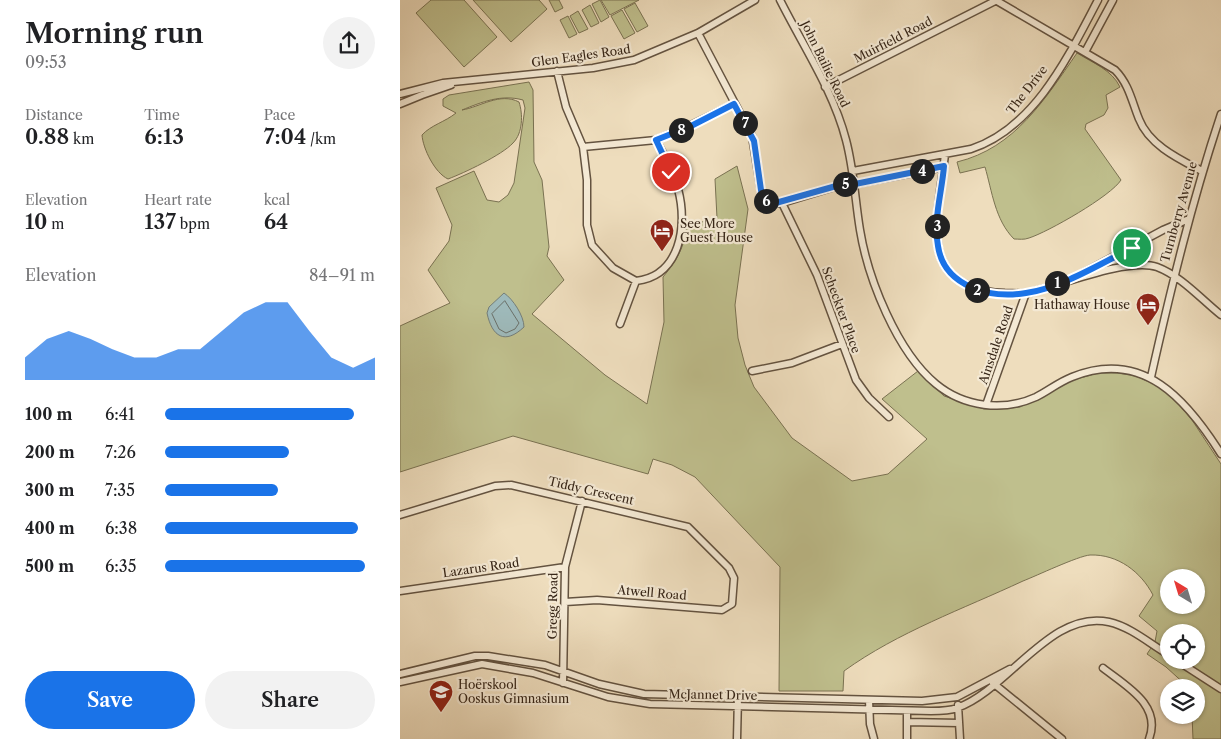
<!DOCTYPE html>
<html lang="en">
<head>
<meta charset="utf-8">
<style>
  body { margin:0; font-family:"Libre Caslon Text",serif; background:#f2f2f2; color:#202124; height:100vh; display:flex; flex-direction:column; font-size:19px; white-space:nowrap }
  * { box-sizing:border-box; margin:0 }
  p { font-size:16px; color:#757577 }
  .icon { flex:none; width:28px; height:28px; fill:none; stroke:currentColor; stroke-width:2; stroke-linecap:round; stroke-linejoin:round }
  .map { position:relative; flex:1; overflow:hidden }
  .panel { display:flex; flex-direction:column; background:#fff; width:400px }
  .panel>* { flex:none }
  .needle { width:32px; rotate:322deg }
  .buttons { position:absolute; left:760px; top:569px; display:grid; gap:10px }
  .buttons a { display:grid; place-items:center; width:45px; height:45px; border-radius:50%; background:#fff; box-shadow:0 1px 4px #0004; font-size:25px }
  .pin { position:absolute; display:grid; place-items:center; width:42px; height:42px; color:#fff; margin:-21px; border:2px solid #fff; border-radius:50%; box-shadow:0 1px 5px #0007 }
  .km { position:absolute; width:25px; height:25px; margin:-12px; border-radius:50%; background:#222; color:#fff; font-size:14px; line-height:25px; text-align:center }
  .round { display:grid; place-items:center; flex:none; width:52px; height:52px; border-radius:26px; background:#f2f2f2 }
  .headline { display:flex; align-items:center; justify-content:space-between; height:85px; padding:0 25px }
  h1 { font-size:28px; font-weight:600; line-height:38px }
  .metrics { display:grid; grid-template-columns:repeat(3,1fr); gap:8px; height:85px; padding:5px 25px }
  .metrics div { display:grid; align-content:center }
  .metrics b { font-size:21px; font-weight:600 }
  .metrics small { font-size:14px; font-weight:400 }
  .metrics p { font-size:14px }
  .chart { height:140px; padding:10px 25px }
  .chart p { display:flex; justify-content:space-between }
  .chart svg { width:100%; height:90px; margin-top:5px; fill:#1a73e8; opacity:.7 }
  .action { display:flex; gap:10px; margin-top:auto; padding:10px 25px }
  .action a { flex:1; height:58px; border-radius:30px; background:#1a73e8; color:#fff; font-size:20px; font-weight:600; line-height:58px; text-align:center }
  .action a+a { background:#f2f2f2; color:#202124 }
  ul { padding:0 25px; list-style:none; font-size:16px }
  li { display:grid; grid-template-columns:80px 60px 1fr; align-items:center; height:38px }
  li i { height:12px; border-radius:6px; background:#1a73e8 }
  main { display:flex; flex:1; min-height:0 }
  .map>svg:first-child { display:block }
  .green { fill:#bfbf8d; stroke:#7a7252; fill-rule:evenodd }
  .water { fill:#9ebabb; stroke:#747e79 }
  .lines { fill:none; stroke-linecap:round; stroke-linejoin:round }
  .shore { stroke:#6a7069; stroke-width:1 }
  .minor-casing { stroke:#645340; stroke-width:9 }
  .minor { stroke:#f4e9d4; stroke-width:6 }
  .route-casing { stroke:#fff; stroke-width:10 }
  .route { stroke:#1a73e8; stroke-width:6 }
  .labels { text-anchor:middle; stroke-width:4.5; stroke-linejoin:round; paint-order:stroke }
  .street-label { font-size:12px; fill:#362517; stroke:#f4e9d4 }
  .poi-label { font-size:12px; fill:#362517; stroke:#f4e9d4; text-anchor:start }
</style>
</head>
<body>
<main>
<section class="panel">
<div class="headline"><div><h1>Morning run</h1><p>09:53</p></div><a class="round"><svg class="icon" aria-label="share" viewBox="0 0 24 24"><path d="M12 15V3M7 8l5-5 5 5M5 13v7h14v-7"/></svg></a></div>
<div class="metrics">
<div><p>Distance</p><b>0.88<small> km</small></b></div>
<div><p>Time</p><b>6:13</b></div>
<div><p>Pace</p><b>7:04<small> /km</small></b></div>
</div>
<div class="metrics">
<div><p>Elevation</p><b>10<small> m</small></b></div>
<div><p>Heart rate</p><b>137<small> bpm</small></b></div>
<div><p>kcal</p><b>64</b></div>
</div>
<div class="chart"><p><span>Elevation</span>84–91 m</p>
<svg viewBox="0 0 160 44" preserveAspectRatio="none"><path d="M0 44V33L10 24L20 20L30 24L40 29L50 33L60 33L70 29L80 29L90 20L100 11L110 6L120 6L130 20L140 33L150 38L160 33V44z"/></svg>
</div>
<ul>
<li><b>100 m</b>6:41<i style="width:90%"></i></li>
<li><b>200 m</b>7:26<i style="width:59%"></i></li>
<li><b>300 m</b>7:35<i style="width:54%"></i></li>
<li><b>400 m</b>6:38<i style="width:92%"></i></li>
<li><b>500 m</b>6:35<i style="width:95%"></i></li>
</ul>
<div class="action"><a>Save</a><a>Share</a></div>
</section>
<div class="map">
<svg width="821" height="739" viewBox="0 0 821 739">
  <rect width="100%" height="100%" fill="#eeddbd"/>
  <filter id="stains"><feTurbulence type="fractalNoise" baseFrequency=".004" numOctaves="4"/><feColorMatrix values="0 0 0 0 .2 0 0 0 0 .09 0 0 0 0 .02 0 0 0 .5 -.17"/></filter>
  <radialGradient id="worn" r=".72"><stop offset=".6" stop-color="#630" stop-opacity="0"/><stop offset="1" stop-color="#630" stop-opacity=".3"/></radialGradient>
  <!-- green -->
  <path class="green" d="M31,0h33l33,37 -33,30 -48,-54z
    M73,0h66l8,9 -36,33z
    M149,0h10l4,8 -8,4z
    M200,0l9,17 -8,5 -9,-18z
    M201,0h38l-29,15z
    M235,3l13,23 -11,6 -13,-23z
    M190,5l9,18 -8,4 -9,-17z
    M222,10l13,23 -11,6 -13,-23z
    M178,11l10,18 -9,4 -9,-17z
    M168,16l9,18 -8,4 -9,-18z
    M677,53c16,10 35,17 43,34l-14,8 2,13 -4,7 -18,9 -1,5 36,51c-10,16 -73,52 -92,58 -5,2 -10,1 -15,1 -19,-19 -22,-48 -29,-72l-25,6 -3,-11c58,-14 88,-63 120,-109z
    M129,82l4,8 1,72 8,18 7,67 -2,9 17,24 -32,34 73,61 42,29 17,-82 -1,-45c14,-17 21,-29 24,-51l30,-8 -2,-39 22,-13 11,43 -13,96 3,33 7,27 9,22 38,51 60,43 36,-7 39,-35 -45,-40 36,-28 26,25 40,13h15l21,-2 53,-27 25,-7h19l19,3 20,9 18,14 18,21 29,44v275h-28l-1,-24h4v-27l-8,-1 -22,-20 -19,-13 8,-12 2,-11 -18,-15 14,-21c-12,-23 -35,-41 -63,-40 -12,1 -54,21 -67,26 -60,28 -125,51 -179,90l-1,20h-64l1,-124 -85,-90 -23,-12 -19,-6 -5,15 -135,-38 -113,36v-146l50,-23 -22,-33 21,-29 3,-16 -16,-37 38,-17 13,29 12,2 9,-7 6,-12 11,-75 -2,-8c-22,-6 -41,2 -61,10 18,-3 38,-18 57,-8 4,12 4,31 -6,41 -11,12 -49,30 -65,36 -13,-6 -25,-30 -26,-44 9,-10 23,-13 34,-22l-13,-7v-7l6,-4zM769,578h27v27h-27zM769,632h27v28h-27z"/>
  <!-- water -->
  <path class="water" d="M104,293c9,6 20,23 20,34 -19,18 -32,10 -37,-14l2,-6z"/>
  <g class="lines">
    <!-- shore -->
    <path class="shore" d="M105,301l14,22 -4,6 -9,4 -7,-4 -7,-15z"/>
    <defs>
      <path id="minor" d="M380,0c23,46 53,90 66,140 8,30 9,60 14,90 8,49 37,122 76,154 28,23 67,28 100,13 12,-6 23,-15 36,-20 71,-29 115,23 149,77
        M597,1l118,69c14,14 17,32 24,49 10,26 40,40 63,52
        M298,33l54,103 10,61 10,7 10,-1 72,-22
        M685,52l28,-52
        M157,71l9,36 17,40 4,33v45l5,20 21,23 23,13c44,-5 52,-55 42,-92 -4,-17 -14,-34 -22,-49
        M425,87l172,-87
        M0,94l43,-11 150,-15 41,-8 64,-27 57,-33
        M0,104l22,-9 29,-10
        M183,147l73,-7 35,-15 43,-21
        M545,154c-3,30 -11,61 -7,91 4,35 36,47 67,48 7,0 16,1 23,0 30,-7 100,-36 129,-26 24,9 44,32 64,48
        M453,171l118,-22c64,-21 98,-94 127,-149
        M455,184l89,-17
        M382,203l35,72 39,105 13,18 20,19
        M683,273l80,-43 26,-11
        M220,324l16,-43
        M352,371l40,-8 50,-19
        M751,377c20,-89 41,-176 70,-263
        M586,405l40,-112
        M0,515l95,-29 16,-1 177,42 41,41 5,10 -2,26 -10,6 -125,-10 -32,2
        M0,591l165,-24
        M776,660l45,29
        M703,668c23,18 59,37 46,71
        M0,674l75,-18h13l57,9 54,19 45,10 278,7 35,-4 53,-28
        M0,682l82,-18 51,9 75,24 42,7 281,7c9,0 18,0 26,-3 51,-18 94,-99 152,-86 22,5 41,22 60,33
        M163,683l2,-116 17,-66
        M593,683l69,56
        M469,700l1,24 4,15
        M558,705l2,34
        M507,711v28
        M507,722l52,1
        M337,739l1,-43"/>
    </defs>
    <!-- minor casing -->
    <use href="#minor" class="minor-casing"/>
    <!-- minor -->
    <use href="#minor" class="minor"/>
  </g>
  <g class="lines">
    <defs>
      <path id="route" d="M271,172l-15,-32 35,-14 43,-22 20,37 8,56 10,7 82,-23 1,3 89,-18c-2,26 -11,54 -6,80 6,41 53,53 88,47 35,-5 74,-29 106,-45"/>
    </defs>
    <!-- route casing -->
    <use href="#route" class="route-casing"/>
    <!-- route -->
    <use href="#route" class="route"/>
  </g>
  <!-- icons -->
  <defs>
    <symbol id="hotel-pin" viewBox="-11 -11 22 30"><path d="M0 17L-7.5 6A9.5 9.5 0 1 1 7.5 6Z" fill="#8f2418" stroke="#f4e9d4"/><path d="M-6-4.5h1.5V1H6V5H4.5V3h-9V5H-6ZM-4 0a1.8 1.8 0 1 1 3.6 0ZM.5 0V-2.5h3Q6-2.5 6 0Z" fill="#fff"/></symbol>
    <symbol id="school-pin" viewBox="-11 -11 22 30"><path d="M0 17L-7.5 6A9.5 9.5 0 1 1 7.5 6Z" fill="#8f2418" stroke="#f4e9d4"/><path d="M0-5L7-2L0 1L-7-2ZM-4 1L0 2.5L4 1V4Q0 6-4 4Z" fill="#fff"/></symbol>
  </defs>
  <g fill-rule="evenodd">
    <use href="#hotel-pin" x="248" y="217" width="28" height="38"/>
    <use href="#hotel-pin" x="734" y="291" width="28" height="38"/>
    <use href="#school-pin" x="27" y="678" width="28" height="38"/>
  </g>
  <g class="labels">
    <!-- street labels -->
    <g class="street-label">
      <text transform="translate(493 40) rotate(-27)" y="4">Muirfield Road</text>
      <text transform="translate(181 56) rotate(-8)" y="4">Glen Eagles Road</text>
      <text transform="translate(425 64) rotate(64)" y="4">John Bailie Road</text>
      <text transform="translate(627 90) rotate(-52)" y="4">The Drive</text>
      <text transform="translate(779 212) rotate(-74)" y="4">Turnberry Avenue</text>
      <text transform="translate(441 310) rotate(70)" y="4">Scheckter Place</text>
      <text transform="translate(596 345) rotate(-71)" y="4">Ainsdale Road</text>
      <text transform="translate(191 491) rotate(13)" y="4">Tiddy Crescent</text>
      <text transform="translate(81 568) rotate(-8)" y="4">Lazarus Road</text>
      <text transform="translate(252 593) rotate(5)" y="4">Atwell Road</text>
      <text transform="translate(153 606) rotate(-89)" y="4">Gregg Road</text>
      <text transform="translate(313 695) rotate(1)" y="4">McJannet Drive</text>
    </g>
    <!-- poi labels -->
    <g class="poi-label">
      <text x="280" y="228">See More<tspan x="280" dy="14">Guest House</tspan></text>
      <text x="730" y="309" text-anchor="end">Hathaway House</text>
      <text x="58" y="689">Hoërskool<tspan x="58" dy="14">Ooskus Gimnasium</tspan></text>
    </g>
  </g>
  <rect width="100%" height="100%" filter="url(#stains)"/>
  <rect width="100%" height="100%" fill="url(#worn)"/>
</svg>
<div class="buttons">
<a><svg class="needle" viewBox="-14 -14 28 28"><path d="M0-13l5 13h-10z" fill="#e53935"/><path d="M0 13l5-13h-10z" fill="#757577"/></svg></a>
<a><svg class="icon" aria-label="locate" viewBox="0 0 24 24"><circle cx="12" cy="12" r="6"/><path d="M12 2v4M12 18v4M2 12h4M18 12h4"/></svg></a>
<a><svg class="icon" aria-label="layers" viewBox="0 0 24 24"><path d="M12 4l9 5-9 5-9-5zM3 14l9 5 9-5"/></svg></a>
</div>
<div class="pin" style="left:732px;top:248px;background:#1e9e55"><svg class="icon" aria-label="arrive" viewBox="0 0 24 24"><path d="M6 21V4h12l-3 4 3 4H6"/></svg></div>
<div class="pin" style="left:271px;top:172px;background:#d93025"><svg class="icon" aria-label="check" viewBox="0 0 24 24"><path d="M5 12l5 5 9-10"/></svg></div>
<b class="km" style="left:657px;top:283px">1</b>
<b class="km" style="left:577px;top:290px">2</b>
<b class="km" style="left:537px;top:226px">3</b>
<b class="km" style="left:522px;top:171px">4</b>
<b class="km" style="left:445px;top:184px">5</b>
<b class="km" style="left:366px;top:201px">6</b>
<b class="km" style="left:345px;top:123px">7</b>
<b class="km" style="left:281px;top:130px">8</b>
</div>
</main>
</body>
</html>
